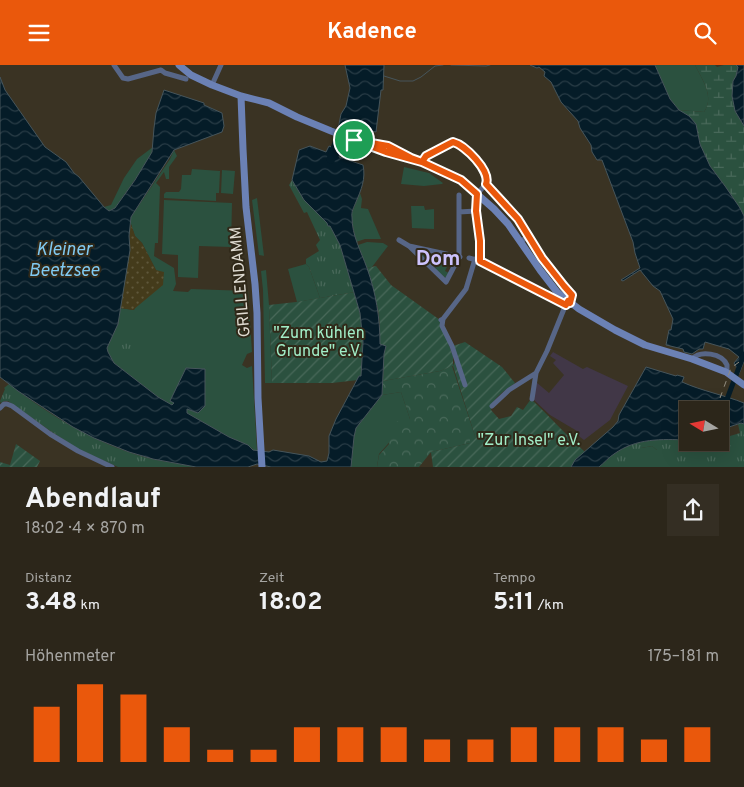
<!DOCTYPE html>
<html lang="de">
<head>
<meta charset="utf-8">
<style>
  body { margin:0; font-family:Overpass,sans-serif; background:#342e23; color:#f1f3f6; height:100vh; display:flex; flex-direction:column; font-size:19px; white-space:nowrap }
  * { box-sizing:border-box; margin:0 }
  p { font-size:16px; color:#a6a5a2 }
  .icon { flex:none; width:28px; height:28px; fill:none; stroke:currentColor; stroke-width:2; stroke-linecap:round; stroke-linejoin:round }
  .map { position:relative; height:402px; overflow:hidden }
  .panel { display:flex; flex-direction:column; background:#2c261a; flex:1 }
  .panel>* { flex:none }
  .needle { width:32px; rotate:280deg }
  .tools { position:absolute; left:679px; top:336px; display:grid; gap:10px }
  .tools a { display:grid; place-items:center; width:50px; height:50px; border-radius:0px; background:#2c261a; box-shadow:0 5px 20px #0002,0 0 0 1px #484339; font-size:25px }
  .pin { position:absolute; display:grid; place-items:center; width:42px; height:42px; color:#fff; margin:-21px; border:2px solid #fff; border-radius:50%; box-shadow:0 1px 5px #0007 }
  .round { display:grid; place-items:center; flex:none; width:52px; height:52px; border-radius:0px; background:#342e23 }
  .summary { display:flex; align-items:center; justify-content:space-between; height:85px; padding:0 25px }
  h1 { font-size:28px; font-weight:700; line-height:38px }
  .stats { display:grid; grid-template-columns:repeat(3,1fr); gap:8px; height:85px; padding:5px 25px }
  .stats div { display:grid; align-content:center }
  .stats b { font-size:25px; font-weight:700 }
  .stats small { font-size:14px; font-weight:400 }
  .stats p { font-size:14px }
  .chart { height:140px; padding:10px 25px }
  .chart p { display:flex; justify-content:space-between }
  .chart svg { width:100%; height:90px; margin-top:5px; stroke:#ea580c; stroke-width:6 }
  header { display:flex; justify-content:space-between; align-items:center; height:65px; padding:0 25px; background:#ea580c; color:#fff; font-size:22px; font-weight:700 }
  .map>svg:first-child { display:block }
  .education { fill:#413747 }
  .grass { fill:#2b513f }
  .forest { fill:url(#forest-crowns) }
  .wetland { fill:url(#wetland-marsh) }
  .sand { fill:url(#sand-dots) }
  .park { fill:url(#park-tufts) }
  .garden { fill:url(#garden-furrows) }
  .water { fill:url(#water-waves); stroke:#46555b }
  .lines { fill:none; stroke-linecap:round; stroke-linejoin:round }
  .stream { stroke:#46555b; stroke-width:1 }
  .canal { stroke:#051c28; stroke-width:5 }
  .river { stroke:#051c28; stroke-width:9 }
  .street { stroke:#576687; stroke-width:5 }
  .secondary { stroke:#6b81b5; stroke-width:7 }
  .rail { stroke:#928d80; stroke-width:1; stroke-dasharray:6 6; stroke-linecap:butt }
  .route-casing { stroke:#fff; stroke-width:10 }
  .route { stroke:#ea580c; stroke-width:6 }
  .labels { text-anchor:middle; stroke-width:4; stroke-linejoin:round; paint-order:stroke }
  .street-label { font-size:16px; fill:#dfdbd1; stroke:#302919 }
  .park-label { font-size:16px; fill:#a1edc7; stroke:#302919 }
  .water-label { font-size:18px; font-style:italic; fill:#80caf2; stroke:#302919 }
  .district-label { font-size:21px; font-weight:bold; fill:#cdc3fd; stroke:#302919 }
</style>
</head>
<body>
<header><svg class="icon" aria-label="menu" viewBox="0 0 24 24"><path d="M4 6h16M4 12h16M4 18h16"/></svg>Kadence<svg class="icon" aria-label="search" viewBox="0 0 24 24"><circle cx="10" cy="10" r="6"/><path d="M15 15l6 6"/></svg></header>
<div class="map">
<svg width="744" height="402" viewBox="0 0 744 402">
  <defs>
    <pattern id="forest-crowns" width="20" height="18" patternUnits="userSpaceOnUse" patternTransform="scale(1.25)"><rect width="20" height="18" fill="#2b513f"/><path d="M2 6a3 3 0 1 1 6 0M12 15a3 3 0 1 1 6 0" fill="none" stroke="#49695a"/></pattern>
    <pattern id="wetland-marsh" width="20" height="14" patternUnits="userSpaceOnUse" patternTransform="scale(1.25)"><rect width="20" height="14" fill="#2b513f"/><path d="M1 5h8M5 5V1M11 12h8M15 12V8" fill="none" stroke="#49695a"/></pattern>
    <pattern id="sand-dots" width="8" height="8" patternUnits="userSpaceOnUse" patternTransform="scale(1.25)"><rect width="8" height="8" fill="#443b1b"/><path d="M2 2h.1M6 6h.1" fill="none" stroke="#5f573b" stroke-width="1.8" stroke-linecap="round"/></pattern>
    <pattern id="park-tufts" width="24" height="20" patternUnits="userSpaceOnUse" patternTransform="scale(1.25)"><rect width="24" height="20" fill="#2b513f"/><path d="M3 7l-1-3M5 7V3M7 7l1-3M15 17l-1-3M17 17v-4M19 17l1-3" fill="none" stroke="#49695a"/></pattern>
    <pattern id="garden-furrows" width="10" height="10" patternUnits="userSpaceOnUse" patternTransform="scale(1.25)"><rect width="10" height="10" fill="#2b513f"/><path d="M-1 1l2-2M0 10L10 0M9 11l2-2" fill="none" stroke="#49695a"/></pattern>
    <pattern id="water-waves" width="16" height="10" patternUnits="userSpaceOnUse" patternTransform="scale(1.25)"><rect width="16" height="10" fill="#051c28"/><path d="M0 5q4-4 8 0t8 0" fill="none" stroke="#293c46"/></pattern>
  </defs>
  <rect width="100%" height="100%" fill="#3a3323"/>
  <!-- education -->
  <path class="education" d="M553,287l30,17 4,-2 41,19 -18,34 -26,20 -4,-3 -3,-6 -27,-16 -16,-15 2,-18 13,11 15,-18 -11,-12 3,-3 -6,-4z"/>
  <!-- grass -->
  <path class="grass" d="M655,0h40c7,14 20,32 9,47l-25,-2 -9,-11z
    M153,82l-3,11 -35,50 -6,3 -5,-4 7,-2 13,-27 13,-19z
    M174,85l3,6 -8,11v12h-3l-2,-7 -8,11 4,4 -2,56h-3l-1,13 20,12 2,16 -3,7 15,1 3,-3 57,2 4,61 -5,2 -5,11 5,3 5,-2 5,84h-3l-6,-5 -19,-8 -42,-24v-4l-17,-8 4,2 -2,2 -14,-8 -44,-34 -6,-11 -1,-4 11,-24 2,-16 14,2 22,-40 -14,-27 -7,-7 -5,-15 1,-4 39,-58z
    M404,102l25,6 14,10 -1,1 -18,2 -23,-2z
    M192,104l28,2 -1,22h-3v8l-52,-3v-4l2,-2h13l2,-3 1,-14h9z
    M222,105l13,1 -2,23 -12,-1z
    M360,128l2,6 -1,9 7,1 13,30h-16l-9,3 -5,-27z
    M257,133l7,58h1l-6,-1 -7,-55z
    M164,135l68,3 -1,44 -32,-1 -1,32 -20,-1v-22l-16,-1z
    M411,141h13l1,4 9,-1v20l-22,-1z
    M367,177l16,1 5,3 -16,21 -5,1 -9,-23z
    M419,186l34,8 1,3 -4,-1 -5,10 4,2 -3,5 -11,-8 1,-2 -19,-16z
    M306,199l3,3 11,31 -23,4 -9,-33z
    M266,205l3,35 3,78h-7l-2,-93 -2,-19z
    M401,327l9,27 -31,35 -2,13h-26l3,-30 2,-9 26,-33z
    M652,381l15,12v9h-23v-2h-13l-1,-10h11v-7z"/>
  <!-- forest -->
  <path class="forest" d="M452,301l23,70 -5,7 -39,9 -12,15h-42l2,-12 10,-11 -3,-21 24,-4 -9,-27 -19,3 1,-14 57,-10z"/>
  <!-- wetland -->
  <path class="wetland" d="M695,0h20l2,2 7,-2h12l2,2 -2,9 -3,5 2,30 9,15v90l-4,-8 -15,-22 -15,-20 -10,-22 -4,-20 -17,-14 25,2c11,-15 -2,-33 -9,-47z"/>
  <!-- sand -->
  <path class="sand" d="M130,156l5,15 7,7 14,27 8,2 -1,13 -30,25 -13,-2 2,-16 8,-42z"/>
  <!-- park -->
  <path class="park" d="M292,115l12,20 26,25 10,20 15,47 -35,6 -11,-31 -3,-3v-5l13,-8 -3,-6 4,-5 -13,-28 -3,1 -15,-28z
    M115 280a12 12 0 1 1 24 0a12 12 0 1 1-24 0Z
    M9,319c36,28 76,53 119,68 22,8 45,11 68,15h-78l-40,-18 -26,-17 -44,-31h-4l-3,2 -1,-2 5,-12 -1,-1z
    M741,358l3,1v43h-77v-9h-10v-8l-5,-4 -11,2v7l-10,1v9h13v2h-45c5,-4 10,-10 15,-13 22,-16 48,-15 73,-14l1,3h32v-4l20,-6 -2,-9z"/>
  <!-- garden -->
  <path class="garden" d="M376,201l15,19 49,35 13,36v10l4,-10 -4,-10 12,-4 37,25 13,16c-9,7 -24,15 -24,27l8,9 12,-3 6,-9 6,3 8,-11c18,17 35,36 54,53l-10,8 -4,7h-138l-2,-15 39,-9v-4l5,-3 -22,-70 -13,5 -57,10 1,-27 2,-7 -6,-3v-19l-2,-16 -11,-41z
    M355,227l7,31 1,19 -2,34h-2l-1,4 -26,3h-60l-3,-78 27,-3z
    M16,379l24,17 -3,6h-37v-5l10,3z"/>
  <!-- water -->
  <path class="water" d="M345,0h39l-1,25h-2l-5,42 -10,-2 1,-3 -8,-2 -3,10c-3,-4 -2,-10 -5,-14l-3,1 -4,9 -6,-2 3,-15 5,-8 4,-18z
    M530,0h125l15,34 9,11 10,6 7,8 4,20 10,22 15,20 15,22 4,8v145l-5,13 -4,-2 2,-2 -1,-4 -1,-1 -1,-2 5,-6 -10,-8 -24,-7 -2,7h-4l-7,5 -8,-2 -1,-3 -17,-4 3,-15h2l2,-11 -13,-28 -7,-5 -13,-16 -17,11 -2,-1 19,-12 -5,-15 -2,-11 -31,-82h-5l-5,-8 -1,-7 -11,-17 -2,-7 -17,-19 -10,-20 -7,-6 1,-4 -6,-5 -2,1z
    M736,0h8v61l-9,-15 -3,-15 1,-15 3,-5 2,-9z
    M0,12l5,13 40,57 21,15 8,11 5,4 25,30 5,4 6,-3 20,-28 17,-28 2,-24 2,-15 8,-23 40,13v2l18,8 2,13 -2,6 -48,18 -43,67 -2,19 1,14 -12,74 -11,24 1,4 6,11 44,34 14,8 2,-2 -4,-2 16,-33 19,1v37l-7,7 -11,-4v4l42,24 19,8 5,5 16,2 4,-2 36,6 12,6 6,-1 2,-8v-17l7,-17 23,-43h2l2,-34 -3,-29 -20,-68 -10,-19h-2l-1,-3 -23,-23 -12,-20 7,-30 11,-4 16,6 3,-6 12,4 -2,7 24,8c3,14 -2,25 -7,37 -2,5 -5,10 -4,15 0,19 9,34 15,51 9,25 13,50 13,76l6,2 -2,8 -2,41 -26,33 -2,9 -3,30h-80l-14,-3 -9,3h-52l-43,-8 -24,-7 -35,-14 -21,-11 -55,-36 -18,-14z
    M646,302l30,9 1,-1 7,2 -2,5c20,9 42,13 62,21v21l-3,-1 -21,7v-20h-32l-1,30c-25,-1 -51,-2 -73,14 -5,3 -10,9 -15,13h-28l4,-7 38,-33 5,-6 1,-6z"/>
  <g class="lines">
    <!-- stream -->
    <path class="stream" d="M451,0l35,1 4,-1
      M384,11l16,5h13l8,-4 14,-11 8,-1"/>
    <!-- canal -->
    <path class="canal" d="M718,345l8,-8 18,-48"/>
    <!-- river -->
    <path class="river" d="M331,94l12,-32"/>
    <!-- street -->
    <path class="street" d="M114,0l9,13 5,1 33,-9 4,3 21,6
      M212,20l9,-20
      M422,97l4,-6 23,-12c4,-2 4,-3 8,-1 9,3 31,28 31,37 0,1 -1,2 -2,4
      M459,147l17,-1
      M528,172c13,20 27,40 44,58l-2,7
      M399,175l10,6 51,11
      M409,181l37,36 13,-25v-62
      M469,193l11,3 86,44
      M480,196v-20l-4,-30 1,-17 9,-10 32,36 10,17 -7,4
      M443,254l-1,7 10,20 13,39
      M441,255l2,-1 23,-30 9,-30
      M692,294c8,-9 30,-6 35,6 0,0 0,7 0,8
      M532,334l4,-26 11,-22 19,-47
      M492,341l17,-16 27,-17
      M0,343l4,-4h3l5,2 38,28 28,17 34,16"/>
    <!-- secondary -->
    <path class="secondary" d="M179,0l12,10 21,10 29,11 28,7 28,14 34,14 55,21 36,10 39,18 33,29 14,15 32,46 17,22 22,17 36,21 30,15 47,14 34,13 18,13
      M241,31l2,53 3,58 9,77 2,29 1,85 4,69"/>
    <!-- rail -->
    <path class="rail" d="M720,333l11,-30 8,-6"/>
  </g>
  <g class="lines">
    <defs>
      <path id="route" d="M354,75l32,12 36,10 39,18 16,14 -1,17 4,30v20l86,44 2,-4 2,2 2,-8 -8,-9 -22,-28 -24,-39 -32,-35c5,-13 -21,-39 -33,-42l-4,2 -23,12 -4,6 -11,-4 -23,-12 -34,-6"/>
    </defs>
    <!-- route casing -->
    <use href="#route" class="route-casing"/>
    <!-- route -->
    <use href="#route" class="route"/>
  </g>
  <g class="labels">
    <!-- street labels -->
    <g class="street-label">
      <text transform="translate(239 217) rotate(-95)" y="6">GRILLENDAMM</text>
    </g>
    <!-- park labels -->
    <g class="park-label">
      <text x="319" y="273">"Zum kühlen<tspan x="319" dy="18">Grunde" e.V.</tspan></text>
      <text x="529" y="380">"Zur Insel" e.V.</text>
    </g>
    <!-- water labels -->
    <g class="water-label">
      <text x="64" y="190">Kleiner<tspan x="64" dy="21">Beetzsee</tspan></text>
    </g>
    <!-- district labels -->
    <g class="district-label">
      <text x="438" y="200">Dom</text>
    </g>
  </g>
</svg>
<div class="tools">
<a><svg class="needle" viewBox="-14 -14 28 28"><path d="M0-13l5 13h-10z" fill="#e53935"/><path d="M0 13l5-13h-10z" fill="#a6a5a2"/></svg></a>
</div>
<div class="pin" style="left:354px;top:75px;background:#1e9e55"><svg class="icon" aria-label="arrive" viewBox="0 0 24 24"><path d="M6 21V4h12l-3 4 3 4H6"/></svg></div>
</div>
<section class="panel">
<div class="summary"><div><h1>Abendlauf</h1><p>18:02 · 4 × 870 m</p></div><a class="round"><svg class="icon" aria-label="share" viewBox="0 0 24 24"><path d="M12 15V3M7 8l5-5 5 5M5 13v7h14v-7"/></svg></a></div>
<div class="stats">
<div><p>Distanz</p><b>3.48<small> km</small></b></div>
<div><p>Zeit</p><b>18:02</b></div>
<div><p>Tempo</p><b>5:11<small> /km</small></b></div>
</div>
<div class="chart"><p><span>Höhenmeter</span>175–181 m</p>
<svg viewBox="0 0 160 44" preserveAspectRatio="none"><path d="M5 44V17M15 44V6M25 44V11M35 44V27M45 44V38M55 44V38M65 44V27M75 44V27M85 44V27M95 44V33M105 44V33M115 44V27M125 44V27M135 44V27M145 44V33M155 44V27"/></svg>
</div>
</section>
</body>
</html>
